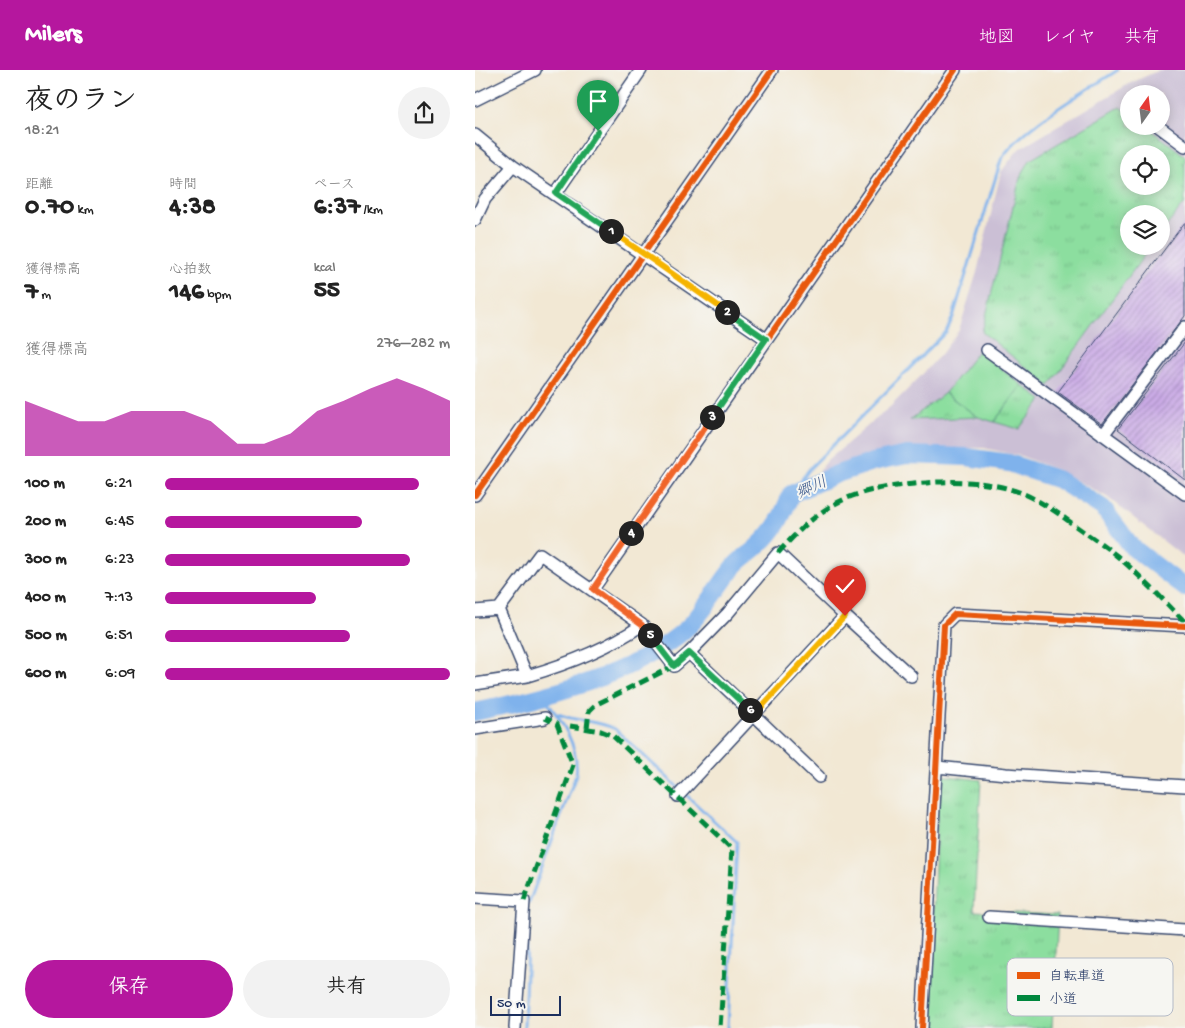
<!DOCTYPE html>
<html lang="ja">
<head>
<meta charset="utf-8">
<style>
  body { margin:0; font-family:"Gochi Hand","Klee One",sans-serif; background:#f2f2f2; color:#222; height:100vh; display:flex; flex-direction:column; font-size:19px; white-space:nowrap }
  * { box-sizing:border-box; margin:0 }
  p { font-size:16px; color:#767676 }
  .icon { flex:none; width:28px; height:28px; fill:none; stroke:currentColor; stroke-width:2; stroke-linecap:round; stroke-linejoin:round }
  .map { position:relative; flex:1; overflow:hidden }
  .side { display:flex; flex-direction:column; background:#fff; width:475px }
  .side>* { flex:none }
  .needle { width:32px; rotate:14deg }
  .fabs { position:absolute; left:645px; top:15px; display:grid; gap:10px }
  .fabs a { display:grid; place-items:center; width:50px; height:50px; border-radius:50%; background:#fff; box-shadow:0 2px 12px #0003; font-size:25px }
  .scale { position:absolute; left:15px; bottom:12px; width:71px; box-sizing:border-box; padding-left:5px; border:2px solid #1b2f5e; border-top:0; font-size:14px; line-height:18px; white-space:nowrap; color:#1b2f5e; -webkit-text-stroke:4px #f6f6f2; paint-order:stroke }
  .pin { position:absolute; display:grid; place-items:center; width:42px; height:42px; color:#fff; margin:-51px -21px; border-radius:50% 50% 50% 0; rotate:-45deg; box-shadow:0 0 5px #0007 }
  .pin .icon { rotate:45deg }
  .km { position:absolute; width:25px; height:25px; margin:-12px; border-radius:50%; background:#222; color:#fff; font-size:14px; line-height:25px; text-align:center }
  .round { display:grid; place-items:center; flex:none; width:52px; height:52px; border-radius:26px; background:#f2f2f2 }
  .headline { display:flex; align-items:center; justify-content:space-between; height:85px; padding:0 25px }
  h1 { font-size:28px; font-weight:700; line-height:38px }
  .metrics { display:grid; grid-template-columns:repeat(3,1fr); gap:8px; height:85px; padding:5px 25px }
  .metrics div { display:grid; align-content:center }
  .metrics b { font-size:25px; font-weight:700 }
  .metrics small { font-size:14px; font-weight:400 }
  .metrics p { font-size:14px }
  .chart { height:140px; padding:10px 25px }
  .chart p { display:flex; justify-content:space-between }
  .chart svg { width:100%; height:90px; margin-top:5px; fill:#b5179e; opacity:.7 }
  .primary-button { display:flex; gap:10px; margin-top:auto; padding:10px 25px }
  .primary-button a { flex:1; height:58px; border-radius:30px; background:#b5179e; color:#fff; font-size:20px; font-weight:700; line-height:58px; text-align:center }
  .primary-button a+a { background:#f2f2f2; color:#222 }
  ul { padding:0 25px; list-style:none; font-size:16px }
  li { display:grid; grid-template-columns:80px 60px 1fr; align-items:center; height:38px }
  li i { height:12px; border-radius:6px; background:#b5179e }
  header { display:flex; align-items:center; gap:30px; box-sizing:border-box; height:70px; padding:0 25px; background:#b5179e; color:#fff }
  header strong { font-size:24px }
  nav { display:flex; gap:28px; margin-inline-start:auto; font-size:18px }
  main { display:flex; flex:1; min-height:0 }
  .map>svg:first-child { display:block }
  .industrial { fill:#cbbfd5; fill-rule:evenodd }
  .grass { fill:url(#grass-tufts); stroke:#54867e; fill-rule:evenodd }
  .pitch { fill:#8cde9f; stroke:#54867e }
  .lines { fill:none; stroke-linecap:round; stroke-linejoin:round }
  .stream { stroke:#7fb2ec; stroke-width:3 }
  .river { stroke:#7fb2ec; stroke-width:18 }
  .building { fill:url(#building-hatch) }
  .street-casing { stroke:#3b4b70; stroke-width:14 }
  .street { stroke:#fff; stroke-width:11 }
  .quiet { stroke:#00873e; stroke-width:5; stroke-dasharray:10 5; stroke-linecap:butt }
  .cycleway-casing { stroke:#f6f6f2; stroke-width:9 }
  .cycleway { stroke:#e8590c; stroke-width:6 }
  .split-1-casing { stroke:#fff; stroke-width:10 }
  .split-2-casing { stroke:#fff; stroke-width:10 }
  .split-3-casing { stroke:#fff; stroke-width:10 }
  .split-4-casing { stroke:#fff; stroke-width:10 }
  .split-5-casing { stroke:#fff; stroke-width:10 }
  .split-6-casing { stroke:#fff; stroke-width:10 }
  .split-7-casing { stroke:#fff; stroke-width:10 }
  .split-1 { stroke:#22a559; stroke-width:6 }
  .split-2 { stroke:#f5b400; stroke-width:6 }
  .split-3 { stroke:#22a559; stroke-width:6 }
  .split-4 { stroke:#f0652b; stroke-width:6 }
  .split-5 { stroke:#f0652b; stroke-width:6 }
  .split-6 { stroke:#22a559; stroke-width:6 }
  .split-7 { stroke:#f5b400; stroke-width:6 }
  .labels { text-anchor:middle; stroke-width:4; stroke-linejoin:round; paint-order:stroke }
  .water-label { font-size:16px; font-style:italic; fill:#395689; stroke:#f6f6f2 }
  .key { fill:#f6f6f2; stroke:#b4bac6; stroke-width:1 }
  .key-label { font-size:14px; fill:#1b2f5e }
</style>
</head>
<body>
<header>
<strong>Milers</strong>
<nav><a>地図</a><a>レイヤ</a><a>共有</a></nav>
</header>
<main>
<section class="side">
<div class="headline"><div><h1>夜のラン</h1><p>18:21</p></div><a class="round"><svg class="icon" aria-label="share" viewBox="0 0 24 24"><path d="M12 15V3M7 8l5-5 5 5M5 13v7h14v-7"/></svg></a></div>
<div class="metrics">
<div><p>距離</p><b>0.70<small> km</small></b></div>
<div><p>時間</p><b>4:38</b></div>
<div><p>ペース</p><b>6:37<small> /km</small></b></div>
</div>
<div class="metrics">
<div><p>獲得標高</p><b>7<small> m</small></b></div>
<div><p>心拍数</p><b>146<small> bpm</small></b></div>
<div><p>kcal</p><b>55</b></div>
</div>
<div class="chart"><p><span>獲得標高</span>276–282 m</p>
<svg viewBox="0 0 160 44" preserveAspectRatio="none"><path d="M0 44V17L10 22L20 27L30 27L40 22L50 22L60 22L70 27L80 38L90 38L100 33L110 22L120 17L130 11L140 6L150 11L160 17V44z"/></svg>
</div>
<ul>
<li><b>100 m</b>6:21<i style="width:89%"></i></li>
<li><b>200 m</b>6:45<i style="width:69%"></i></li>
<li><b>300 m</b>6:23<i style="width:86%"></i></li>
<li><b>400 m</b>7:13<i style="width:53%"></i></li>
<li><b>500 m</b>6:51<i style="width:65%"></i></li>
<li><b>600 m</b>6:09<i style="width:100%"></i></li>
</ul>
<div class="primary-button"><a>保存</a><a>共有</a></div>
</section>
<div class="map">
<svg width="710" height="958" viewBox="0 0 710 958">
  <defs>
    <pattern id="grass-tufts" width="24" height="20" patternUnits="userSpaceOnUse" patternTransform="scale(1.25)"><rect width="24" height="20" fill="#8cde9f"/><path d="M3 7l-1-3M5 7V3M7 7l1-3M15 17l-1-3M17 17v-4M19 17l1-3" fill="none" stroke="#78bf8b"/></pattern>
    <pattern id="building-hatch" width="6" height="6" patternUnits="userSpaceOnUse" patternTransform="scale(1.25)"><rect width="6" height="6" fill="#cbabe6"/><path d="M-1 1l2-2M0 6l6-6M5 7l2-2" fill="none" stroke="#a48cbe"/></pattern>
  </defs>
  <rect width="100%" height="100%" fill="#f6f6f2"/>
  <filter id="ink" filterUnits="userSpaceOnUse"><feTurbulence type="fractalNoise" baseFrequency=".02" numOctaves="2"/><feDisplacementMap in="SourceGraphic" scale="10" xChannelSelector="R" yChannelSelector="G"/><feConvolveMatrix kernelMatrix="1 2 1 2 8 2 1 2 1" color-interpolation-filters="sRGB"/></filter>
  <filter id="wash" filterUnits="userSpaceOnUse"><feTurbulence type="fractalNoise" baseFrequency=".0096" numOctaves="4" result="noise"/><feDisplacementMap in="SourceGraphic" scale="20" xChannelSelector="R" yChannelSelector="G"/><feGaussianBlur stdDeviation="1.12" result="paint"/><feColorMatrix in="noise" values="0 0 0 0 0 0 0 0 0 0 0 0 0 0 0 0 0 1.4 0 .05"/><feComposite in="paint" operator="in"/></filter>
  <g filter="url(#wash)">
    <rect width="100%" height="100%" fill="#f2e8d4"/>
    <!-- industrial -->
    <path class="industrial" d="M684,0h26v488l-78,-61 -47,-26 -39,-15 -37,-8h-52l-54,7 -62,20 11,-14 64,-55 27,-27 24,-26 17,-23 18,-58 24,-100 17,-22 111,-66zM654,24h32v32h-32zM654,84h32v32h-32zM654,144h32v32h-32z"/>
    <!-- grass -->
    <path class="grass" d="M645,37l9,7v12h17l39,30v47l-24,30v-19h-32v32h22l-102,140 -67,-54 38,-154 10,-18zM654,84h32v32h-32z
      M547,315l20,15 -23,29 -25,-7z
      M470,323l33,24 -68,3z
      M464,705l42,5 -7,131 84,4 -6,113h-124z"/>
    <!-- pitch -->
    <path class="pitch" d="M503,281l44,34 -28,37 -16,-5 -33,-24z"/>
    <g class="lines">
      <!-- stream -->
      <path class="stream" d="M316,424l20,-27 135,-135 7,-15 48,-157c19,-33 84,-68 117,-90
        M83,644c19,8 39,6 57,15l122,113 -9,186
        M54,833l47,-128c4,-29 -16,-58 -34,-79
        M49,958l4,-112"/>
      <!-- river -->
      <path class="river" d="M0,642c67,-14 162,-37 213,-85 18,-17 30,-41 46,-60 6,-8 16,-13 23,-20 19,-17 25,-30 34,-53l46,-20 36,-12 34,-7 60,2 42,6 50,17 44,28 29,39 53,41"/>
    </g>
    <g id="blocks">
      <!-- building -->
      <path class="building" d="M710,152v94l-83,108 -44,-32z
        M710,272v138l-67,-51z"/>
    </g>
  </g>
  <g filter="url(#ink)">
    <use href="#blocks" fill-opacity="0" stroke="#3b4b70" stroke-width="1"/>
    <g class="lines">
      <defs>
        <path id="street" d="M0,30l60,-30
          M683,56l27,20
          M0,65l38,31 253,173
          M81,123l85,-123
          M0,150l10,-21 28,-33
          M512,280l198,144
          M628,365l82,-108
          M0,425l297,-425
          M118,519l362,-519
          M24,539l28,67c41,-12 80,-27 115,-51
          M0,541l24,-2 41,-55 102,71 32,41 15,-13 130,124
          M214,583l39,-40 50,-60 67,63
          M0,614l52,-8
          M0,659l70,-11
          M462,697l69,7 179,12
          M203,726l167,-180 66,60
          M0,828l49,3 -9,127
          M514,847l196,13
          M447,958l22,-403 11,-11 230,12"/>
      </defs>
      <!-- street casing -->
      <use href="#street" class="street-casing"/>
      <!-- street -->
      <use href="#street" class="street"/>
      <!-- quiet -->
      <path class="quiet" d="M303,483c44,-49 70,-63 136,-69 35,-4 71,-4 105,8 20,8 38,20 55,33 14,10 30,20 43,31 24,20 46,44 68,66
        M95,656l31,5 12,5 119,113 -12,179
        M112,658l2,-17 6,-6 79,-39
        M49,831l49,-136 -16,-41 -12,-6"/>
      <defs>
        <path id="cycleway" d="M0,425l297,-425
          M118,519l362,-519
          M447,958l22,-403 11,-11 230,12"/>
      </defs>
      <!-- cycleway casing -->
      <use href="#cycleway" class="cycleway-casing"/>
      <!-- cycleway -->
      <use href="#cycleway" class="cycleway"/>
    </g>
  </g>
  <g class="lines" filter="url(#ink)">
    <defs>
      <path id="split-1" d="M123,61l-42,62 55,38"/>
      <path id="split-2" d="M136,161l116,81"/>
      <path id="split-3" d="M237,347l54,-78 -39,-27"/>
      <path id="split-4" d="M156,463l81,-116"/>
      <path id="split-5" d="M156,463l-38,56 49,36 8,10"/>
      <path id="split-6" d="M175,565l24,31 15,-13 61,57"/>
      <path id="split-7" d="M275,640l5,4 90,-98"/>
    </defs>
    <!-- split-1 casing -->
    <use href="#split-1" class="split-1-casing"/>
    <!-- split-2 casing -->
    <use href="#split-2" class="split-2-casing"/>
    <!-- split-3 casing -->
    <use href="#split-3" class="split-3-casing"/>
    <!-- split-4 casing -->
    <use href="#split-4" class="split-4-casing"/>
    <!-- split-5 casing -->
    <use href="#split-5" class="split-5-casing"/>
    <!-- split-6 casing -->
    <use href="#split-6" class="split-6-casing"/>
    <!-- split-7 casing -->
    <use href="#split-7" class="split-7-casing"/>
    <!-- split-1 -->
    <use href="#split-1" class="split-1"/>
    <!-- split-2 -->
    <use href="#split-2" class="split-2"/>
    <!-- split-3 -->
    <use href="#split-3" class="split-3"/>
    <!-- split-4 -->
    <use href="#split-4" class="split-4"/>
    <!-- split-5 -->
    <use href="#split-5" class="split-5"/>
    <!-- split-6 -->
    <use href="#split-6" class="split-6"/>
    <!-- split-7 -->
    <use href="#split-7" class="split-7"/>
  </g>
  <g class="labels">
    <!-- water labels -->
    <g class="water-label">
      <text transform="translate(336 416) rotate(-25)" y="6">郷川</text>
    </g>
  </g>
  <!-- legend -->
  <rect x="532" y="888" width="166" height="58" rx="8" class="key"/>
  <rect x="542" y="902" width="23" height="7" fill="#e8590c"/>
  <rect x="542" y="925" width="23" height="6" fill="#00873e"/>
  <g class="key-label">
    <text x="574" y="910">自転車道</text>
    <text x="574" y="933">小道</text>
  </g>
</svg>
<div class="fabs">
<a><svg class="needle" viewBox="-14 -14 28 28"><path d="M0-13l5 13h-10z" fill="#e53935"/><path d="M0 13l5-13h-10z" fill="#767676"/></svg></a>
<a><svg class="icon" aria-label="locate" viewBox="0 0 24 24"><circle cx="12" cy="12" r="6"/><path d="M12 2v4M12 18v4M2 12h4M18 12h4"/></svg></a>
<a><svg class="icon" aria-label="layers" viewBox="0 0 24 24"><path d="M12 4l9 5-9 5-9-5zM3 14l9 5 9-5"/></svg></a>
</div>
<div class="scale">50 m</div>
<div class="pin" style="left:123px;top:61px;background:#1e9e55"><svg class="icon" aria-label="arrive" viewBox="0 0 24 24"><path d="M6 21V4h12l-3 4 3 4H6"/></svg></div>
<div class="pin" style="left:370px;top:546px;background:#d93025"><svg class="icon" aria-label="check" viewBox="0 0 24 24"><path d="M5 12l5 5 9-10"/></svg></div>
<b class="km" style="left:136px;top:161px">1</b>
<b class="km" style="left:252px;top:242px">2</b>
<b class="km" style="left:237px;top:347px">3</b>
<b class="km" style="left:156px;top:463px">4</b>
<b class="km" style="left:175px;top:565px">5</b>
<b class="km" style="left:275px;top:640px">6</b>
</div>
</main>
</body>
</html>
